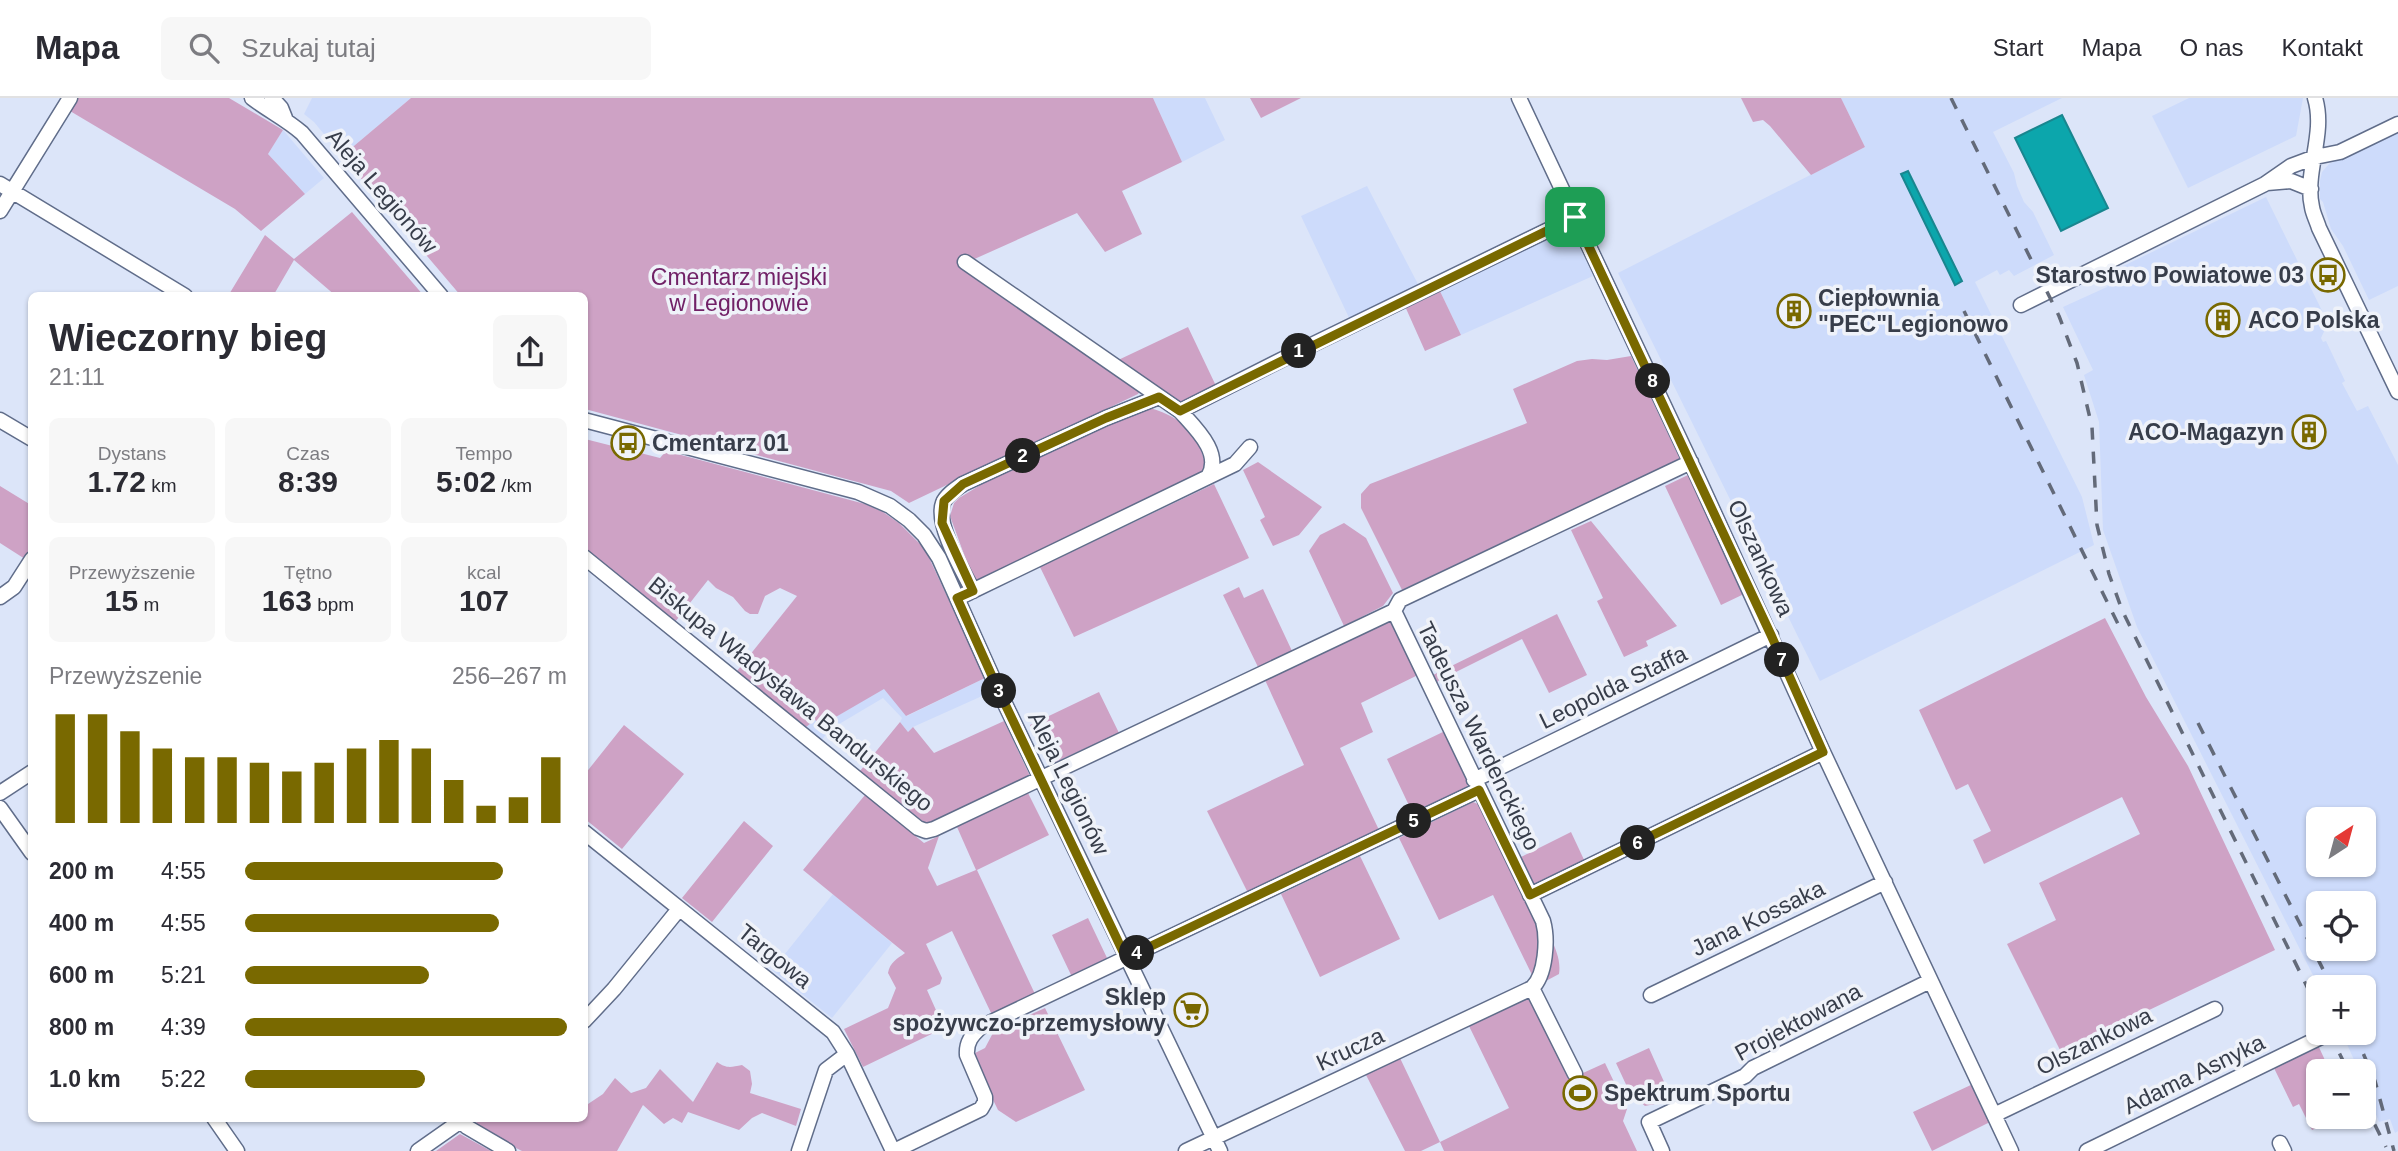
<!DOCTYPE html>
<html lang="pl">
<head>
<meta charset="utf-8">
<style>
  body { margin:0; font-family:Helvetica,sans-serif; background:#f7f7f7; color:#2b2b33; height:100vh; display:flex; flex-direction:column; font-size:26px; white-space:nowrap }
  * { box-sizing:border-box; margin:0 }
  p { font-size:23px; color:#7c7c81 }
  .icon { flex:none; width:38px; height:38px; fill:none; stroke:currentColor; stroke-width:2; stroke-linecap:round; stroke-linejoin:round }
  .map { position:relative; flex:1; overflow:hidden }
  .sheet { position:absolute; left:28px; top:194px; width:560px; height:830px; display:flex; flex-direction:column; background:#fff; border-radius:10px; box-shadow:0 2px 5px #0004 }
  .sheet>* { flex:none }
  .needle { width:46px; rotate:36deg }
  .fabs { position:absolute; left:2306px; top:709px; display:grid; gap:14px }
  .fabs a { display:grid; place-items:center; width:70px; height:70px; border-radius:10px; background:#fff; box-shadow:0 2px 5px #0004; font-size:35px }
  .pin { position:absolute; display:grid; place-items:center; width:60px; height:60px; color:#fff; margin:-30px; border-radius:14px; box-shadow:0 4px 10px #0006 }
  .km { position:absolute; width:35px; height:35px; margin:-18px; border-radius:50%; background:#222; color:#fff; font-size:19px; line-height:35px; text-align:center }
  .round { display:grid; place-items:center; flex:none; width:74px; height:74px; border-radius:10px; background:#f7f7f7 }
  .overview { display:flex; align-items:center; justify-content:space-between; height:119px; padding:0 21px }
  h1 { font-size:38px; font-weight:800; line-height:52px }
  .metrics { display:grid; grid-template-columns:repeat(3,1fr); gap:10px; height:119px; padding:7px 21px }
  .metrics div { display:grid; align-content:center; border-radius:10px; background:#f7f7f7; text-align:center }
  .metrics b { font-size:30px; font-weight:800 }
  .metrics small { font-size:19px; font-weight:400 }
  .metrics p { font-size:19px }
  .chart { height:196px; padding:14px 21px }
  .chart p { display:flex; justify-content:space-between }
  .chart svg { width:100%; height:126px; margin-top:7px; stroke:#796900; stroke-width:6 }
  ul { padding:0 21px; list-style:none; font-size:23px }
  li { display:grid; grid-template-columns:112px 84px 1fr; align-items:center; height:52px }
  li i { height:18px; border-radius:9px; background:#796900 }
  header { display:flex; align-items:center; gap:42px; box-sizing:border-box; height:98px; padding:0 35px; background:#fff; border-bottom:2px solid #e1e1e2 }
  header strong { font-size:33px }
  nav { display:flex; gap:38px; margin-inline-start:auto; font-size:24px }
  .search { width:490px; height:63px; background:#f7f7f7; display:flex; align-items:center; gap:18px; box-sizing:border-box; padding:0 24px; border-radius:10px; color:#7c7c81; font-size:26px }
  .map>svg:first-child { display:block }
  .built { fill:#cddbfb; fill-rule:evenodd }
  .green { fill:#cea2c5 }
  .water { fill:#0ca6ac; stroke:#19868f; stroke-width:2 }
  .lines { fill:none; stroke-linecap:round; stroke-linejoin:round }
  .minor-casing { stroke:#606d8a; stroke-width:17 }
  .minor { stroke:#fff; stroke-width:14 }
  .rail { stroke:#636a79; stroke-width:3.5; stroke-dasharray:12 12; stroke-linecap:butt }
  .route-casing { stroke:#fff; stroke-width:14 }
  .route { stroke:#796900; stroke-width:9 }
  .labels { text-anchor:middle; stroke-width:7; stroke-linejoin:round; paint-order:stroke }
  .street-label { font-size:23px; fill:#373d4a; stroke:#eff2f9 }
  .poi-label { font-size:23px; font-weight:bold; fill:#373d4a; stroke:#eff2f9; text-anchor:start }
  .park-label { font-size:23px; fill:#712167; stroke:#eff2f9 }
</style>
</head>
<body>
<header>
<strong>Mapa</strong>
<div class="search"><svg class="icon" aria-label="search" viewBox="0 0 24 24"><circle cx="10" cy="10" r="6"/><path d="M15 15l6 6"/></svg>Szukaj tutaj</div>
<nav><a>Start</a><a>Mapa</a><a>O nas</a><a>Kontakt</a></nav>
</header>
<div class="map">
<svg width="2398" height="1053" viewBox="0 0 2398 1053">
  <rect width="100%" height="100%" fill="#dce5f9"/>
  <!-- built -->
  <path class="built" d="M312,0h99l-69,58 -28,-34 -10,-8z
    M1153,0h52l20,42 -43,22z
    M1841,0h221l-69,34 21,41 3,13 7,16 9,10 21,43 -40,21 -5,-6 -9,5 -3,-5 -22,12 107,215 12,48 -274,136 -202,-408 247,-126z
    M2189,0h114l-7,38 -108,52 -36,-72z
    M283,32l41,48 -19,16 -37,-40z
    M2398,32v156l-29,14 -26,-54 -12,-17 -8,-27 -3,-3v-18l2,-9 7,-8z
    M1367,88l53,102 -68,36 -51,-108z
    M2266,99l62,126 -7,15 2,4 3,-1 19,40 -3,2 15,28 11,-5 30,59v666l-3,2 -5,-14 -11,3 -15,-38v-13h-5l-17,-38 22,-1v-45h-45l-182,-360 -34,-97 -4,-108 -15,-47 9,-5 -30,-63 44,-20 10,-18zM2319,721h45v45h-45zM2319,805h45v45h-45z
    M1569,126l24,52 -132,59 -23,-48z
    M985,580l6,14 -78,35 -5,5 -8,-10 2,-4 -19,-20 -54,32 -7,10 -16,-13 9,-8 7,6 62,-37 23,28z
    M833,796l59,49 -60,75 -60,-48z"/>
  <!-- green -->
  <path class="green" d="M78,0h151l54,32 -15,24 37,40 -44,37 -26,-22 -165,-98z
    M411,0h742l29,64 -60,29 20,43 -37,18 -28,-39 -107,48 -8,-3 -4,4 183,127 -3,5 -229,109 -18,-12 -306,-82 -1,-113h-123l-119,-140z
    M1250,0h51l-40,20z
    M1741,0h100l24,49 -54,28 -41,-49 -7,-6 -10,2z
    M352,114l72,84h-88l-42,-36 -21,36h-45l37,-61 29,24z
    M1438,189l23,48 -36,16 -21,-47z
    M1188,229l29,61 -38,19 -65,-45z
    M1631,258l49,103 -278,131 -41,-82v-14l9,-10 157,-61 -14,-34 64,-28 15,-2 15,1z
    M1150,310c36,11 48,26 57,62l-233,112 -24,-66 4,-13 5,-5 48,-29 130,-59z
    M585,341l75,19 6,-7 199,53 18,8 16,11 26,26 60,129 -79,38 -22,-27 -62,36 -7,-5 -9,7 -69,-56 60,-75 -17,-8 -15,8 -7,18h-8l-5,-3 -12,-14 -17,-9 -8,-8 -33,42 -90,-74z
    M1258,364l64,45 -23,28 -26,11 -13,-26 5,-3 -22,-47z
    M1688,377l56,119 -23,11 -56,-119z
    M1214,386l35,74 -175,79 -34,-70z
    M0,388l31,19v43l-6,11 -25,-16z
    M1591,423l86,105 -31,15 2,5 -24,11 -27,-56 6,-3 -32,-68z
    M1344,425l22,15 27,55 -10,13 -39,20 -35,-75 11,-16z
    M1239,489l5,11 19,-9 29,62 -34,16 -35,-72z
    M1557,516l30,61 -38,18 -27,-54 -84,42 -2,4 -5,-9z
    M2105,520l41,79 42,69 87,184 -214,102 -54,-108 49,-24 -17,-37 101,-49 -18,-37 -138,67 -11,-24 18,-9 -23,-47 -12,6 -37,-80z
    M1388,524l8,3 24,49 -59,29 12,29 -33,16 39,82 -131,63 -41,-82 97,-46 -39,-85z
    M1099,594l20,41 -70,32 -19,-40z
    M1004,623l26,55 -104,48 -66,-53 40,-49 8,10 5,-5 21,26z
    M624,627l60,49 -62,75 -37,-30v-45z
    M1447,632l23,49 -4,10 -53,25 -26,-55z
    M1028,695l21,42 -72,35 58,124 -43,21 -40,-84 -26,13 16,34 -2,6 -13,6 17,38 -81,39 -19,-38 44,-21 8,-20 -8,-15c2,-11 9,-14 17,-20l-102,-83 62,-75 59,48 15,-7 -11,32 9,18 39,-16 -19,-43z
    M1473,704l10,4 59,123v18l-9,30 -40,-82 -54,25 -40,-82z
    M744,723l29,25 -61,76 -30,-24z
    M1571,734l15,32 -51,26 -16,-32z
    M1360,758l40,83 -80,38 -39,-83z
    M1088,820l20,42 -36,17 -20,-42z
    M1551,840c5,12 10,23 8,36l-15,8z
    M1531,899l41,81 33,-15 22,46 -4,12 14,30h-193l-4,-9 -19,9h-16l-39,-76 34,-17 40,84 69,-34 -40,-82z
    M1045,910l40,82 -69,32 -18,-12 -27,-55 14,-7 9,-17z
    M2317,945l13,28h-11v45l22,1 -29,13 -13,-26 -6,3 -20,-41z
    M1649,950l20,45 -14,11 -10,2 -15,-13 -14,-30z
    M717,964c10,7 14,5 25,3l8,6 2,13 -2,9 51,16 -5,17 -34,-13 -10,5 -13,12 -51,-18 -6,11 -9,-5 -9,6 -21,-19 -26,46h-95l-40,-20 1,-3 -7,-5 4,-5h104l1,-16 3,2 15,-10 12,-16 16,15 15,-5 14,-19 33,33z
    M1973,986l17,38 -58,29 -19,-39z
    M460,1036l31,17h-55z"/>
  <!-- water -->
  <path class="water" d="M2062,17l46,93 -47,23 -46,-93z
    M1908,73l54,110 -7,4 -54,-111z"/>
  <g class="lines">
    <defs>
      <path id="minor" d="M252,0c17,13 34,21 50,35l139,163
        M272,0l9,10 4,10
        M1519,0l180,382 124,272 188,399
        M2315,0c11,36 -11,74 -3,109 1,7 5,14 7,21l79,164
        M2267,85l24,-2 20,8
        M0,86l185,112
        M0,113l70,-113
        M965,164l215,149c15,17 43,42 28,66
        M2021,207l244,-121 26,-18 24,-9 25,-5 58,-28
        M1180,313l111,-56 284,-138
        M0,322l32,19
        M584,322l274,72 32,14 19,14 15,15 15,23 56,125 225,468
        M584,459l334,271 8,3 8,-2 460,-218
        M973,493c-10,-20 -38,-67 -30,-88 3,-8 13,-14 20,-19l143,-66 53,-21
        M964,497l271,-131 15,-17
        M0,499l14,-10 18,-28
        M1394,513l149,310c5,18 3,54 -11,67l43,86
        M1394,513l6,-11 291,-138
        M1474,682l297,-145
        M0,695l32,-21
        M0,710l32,45
        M584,734l249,200 14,22 46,97
        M1530,797l293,-143
        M1651,897l234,-113
        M584,923l30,-32 65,-80
        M1994,1017l221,-106
        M214,1020l23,33
        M457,1020l10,9 41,24
        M2280,1045l4,8
        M418,1053l47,-33
        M799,1053l27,-81 21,-16
        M894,1053l87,-42 4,-7v-5l-18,-42c-1,-13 5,-20 14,-28l498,-237
        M1186,1053l346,-163
        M1662,1053l-13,-29 96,-46 8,-8 177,-87
        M2087,1053l234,-114"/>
    </defs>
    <!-- minor casing -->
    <use href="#minor" class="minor-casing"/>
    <!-- minor -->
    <use href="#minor" class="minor"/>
    <!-- rail -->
    <path class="rail" d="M1951,0l108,218 18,47 15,64 5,98 12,49 13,36 197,401
      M1964,213l156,317
      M2198,625l134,264
      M2329,934l19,39
      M2354,934l21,49 19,70
      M2364,1005l22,44"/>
  </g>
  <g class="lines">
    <defs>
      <path id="route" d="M1575,119l196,418 52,117 -293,143 -51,-105 -353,168 -130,-273 -39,-87 16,-7 -31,-68 2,-22 19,-17 143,-66 53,-21 21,14z"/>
    </defs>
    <!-- route casing -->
    <use href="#route" class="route-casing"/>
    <!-- route -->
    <use href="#route" class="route"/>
  </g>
  <!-- icons -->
  <defs>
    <symbol id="bus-ring" viewBox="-11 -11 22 22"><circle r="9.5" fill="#eff2f9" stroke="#796900" stroke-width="1.5"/><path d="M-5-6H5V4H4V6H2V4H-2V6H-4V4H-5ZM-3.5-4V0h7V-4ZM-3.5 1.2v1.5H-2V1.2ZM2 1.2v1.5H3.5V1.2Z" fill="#796900"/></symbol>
    <symbol id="building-ring" viewBox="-11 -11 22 22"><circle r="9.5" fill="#eff2f9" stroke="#796900" stroke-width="1.5"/><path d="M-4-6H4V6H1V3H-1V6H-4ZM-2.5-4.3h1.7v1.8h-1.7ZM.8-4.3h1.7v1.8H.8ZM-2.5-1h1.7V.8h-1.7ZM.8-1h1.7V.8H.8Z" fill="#796900"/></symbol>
    <symbol id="supermarket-ring" viewBox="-11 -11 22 22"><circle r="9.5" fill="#eff2f9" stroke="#796900" stroke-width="1.5"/><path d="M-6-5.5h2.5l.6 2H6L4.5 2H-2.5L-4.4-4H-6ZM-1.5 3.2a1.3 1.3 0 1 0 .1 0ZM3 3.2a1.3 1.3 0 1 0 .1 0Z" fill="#796900"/></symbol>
    <symbol id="stadium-ring" viewBox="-11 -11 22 22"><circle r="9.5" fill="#eff2f9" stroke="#796900" stroke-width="1.5"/><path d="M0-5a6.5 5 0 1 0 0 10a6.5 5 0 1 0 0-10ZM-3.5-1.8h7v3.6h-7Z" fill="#796900"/></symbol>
  </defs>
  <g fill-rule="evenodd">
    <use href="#bus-ring" x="2309" y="158" width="38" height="38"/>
    <use href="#building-ring" x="1775" y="194" width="38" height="38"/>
    <use href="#building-ring" x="2204" y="203" width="38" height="38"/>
    <use href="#building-ring" x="2290" y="315" width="38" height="38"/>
    <use href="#bus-ring" x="609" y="326" width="38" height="38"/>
    <use href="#supermarket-ring" x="1172" y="893" width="38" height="38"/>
    <use href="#stadium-ring" x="1561" y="976" width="38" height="38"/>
  </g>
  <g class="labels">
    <!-- street labels -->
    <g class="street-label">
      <text transform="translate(382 93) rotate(49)" y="8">Aleja Legionów</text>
      <text transform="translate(1761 460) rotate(65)" y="8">Olszankowa</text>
      <text transform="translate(1613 589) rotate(-26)" y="8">Leopolda Staffa</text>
      <text transform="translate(791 596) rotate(39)" y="8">Biskupa Władysława Bandurskiego</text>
      <text transform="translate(1479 638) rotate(64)" y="8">Tadeusza Wardenckiego</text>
      <text transform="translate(1069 685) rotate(64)" y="8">Aleja Legionów</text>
      <text transform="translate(1758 820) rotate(-26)" y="8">Jana Kossaka</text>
      <text transform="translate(775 858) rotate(39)" y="8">Targowa</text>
      <text transform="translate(1798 924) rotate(-28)" y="8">Projektowana</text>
      <text transform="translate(2094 943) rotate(-26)" y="8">Olszankowa</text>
      <text transform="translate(1350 951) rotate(-25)" y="8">Krucza</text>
      <text transform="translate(2194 976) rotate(-26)" y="8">Adama Asnyka</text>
    </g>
    <!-- poi labels -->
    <g class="poi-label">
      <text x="2304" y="185" text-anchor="end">Starostwo Powiatowe 03</text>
      <text x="1818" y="208">Ciepłownia<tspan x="1818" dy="26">"PEC"Legionowo</tspan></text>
      <text x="2248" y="230">ACO Polska</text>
      <text x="2284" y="342" text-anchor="end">ACO-Magazyn</text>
      <text x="652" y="353">Cmentarz 01</text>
      <text x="1166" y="907" text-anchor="end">Sklep<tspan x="1166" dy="26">spożywczo-przemysłowy</tspan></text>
      <text x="1604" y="1003">Spektrum Sportu</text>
    </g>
    <!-- park labels -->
    <g class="park-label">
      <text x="739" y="187">Cmentarz miejski<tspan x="739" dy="26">w Legionowie</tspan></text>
    </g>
  </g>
</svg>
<div class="fabs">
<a><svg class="needle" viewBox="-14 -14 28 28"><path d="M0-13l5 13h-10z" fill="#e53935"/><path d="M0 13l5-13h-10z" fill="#7c7c81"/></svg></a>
<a><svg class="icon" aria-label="locate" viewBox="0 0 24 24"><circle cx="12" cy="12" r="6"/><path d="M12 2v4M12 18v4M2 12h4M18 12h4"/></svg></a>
<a>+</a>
<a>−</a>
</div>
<div class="pin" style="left:1575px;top:119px;background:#1e9e55"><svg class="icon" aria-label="arrive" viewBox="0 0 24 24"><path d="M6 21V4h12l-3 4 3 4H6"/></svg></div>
<b class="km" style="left:1299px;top:253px">1</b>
<b class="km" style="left:1023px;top:358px">2</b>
<b class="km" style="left:999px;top:593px">3</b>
<b class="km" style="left:1137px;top:855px">4</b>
<b class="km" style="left:1414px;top:723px">5</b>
<b class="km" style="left:1638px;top:745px">6</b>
<b class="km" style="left:1782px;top:562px">7</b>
<b class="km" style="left:1653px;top:283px">8</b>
<section class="sheet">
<div class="overview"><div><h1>Wieczorny bieg</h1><p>21:11</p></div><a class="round"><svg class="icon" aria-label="share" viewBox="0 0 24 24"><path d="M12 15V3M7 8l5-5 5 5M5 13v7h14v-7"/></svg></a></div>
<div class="metrics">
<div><p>Dystans</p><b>1.72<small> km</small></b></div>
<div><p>Czas</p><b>8:39</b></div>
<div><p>Tempo</p><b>5:02<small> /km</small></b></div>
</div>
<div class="metrics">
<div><p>Przewyższenie</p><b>15<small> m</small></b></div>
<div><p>Tętno</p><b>163<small> bpm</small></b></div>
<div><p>kcal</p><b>107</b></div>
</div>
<div class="chart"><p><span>Przewyższenie</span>256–267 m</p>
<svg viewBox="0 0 160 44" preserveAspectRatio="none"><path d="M5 44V6M15 44V6M25 44V12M35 44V18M45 44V21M55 44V21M65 44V23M75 44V26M85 44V23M95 44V18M105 44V15M115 44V18M125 44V29M135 44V38M145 44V35M155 44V21"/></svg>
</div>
<ul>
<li><b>200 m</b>4:55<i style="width:80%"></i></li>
<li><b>400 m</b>4:55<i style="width:79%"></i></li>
<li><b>600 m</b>5:21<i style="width:57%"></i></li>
<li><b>800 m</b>4:39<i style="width:100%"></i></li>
<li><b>1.0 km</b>5:22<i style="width:56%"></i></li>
</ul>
</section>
</div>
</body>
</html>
